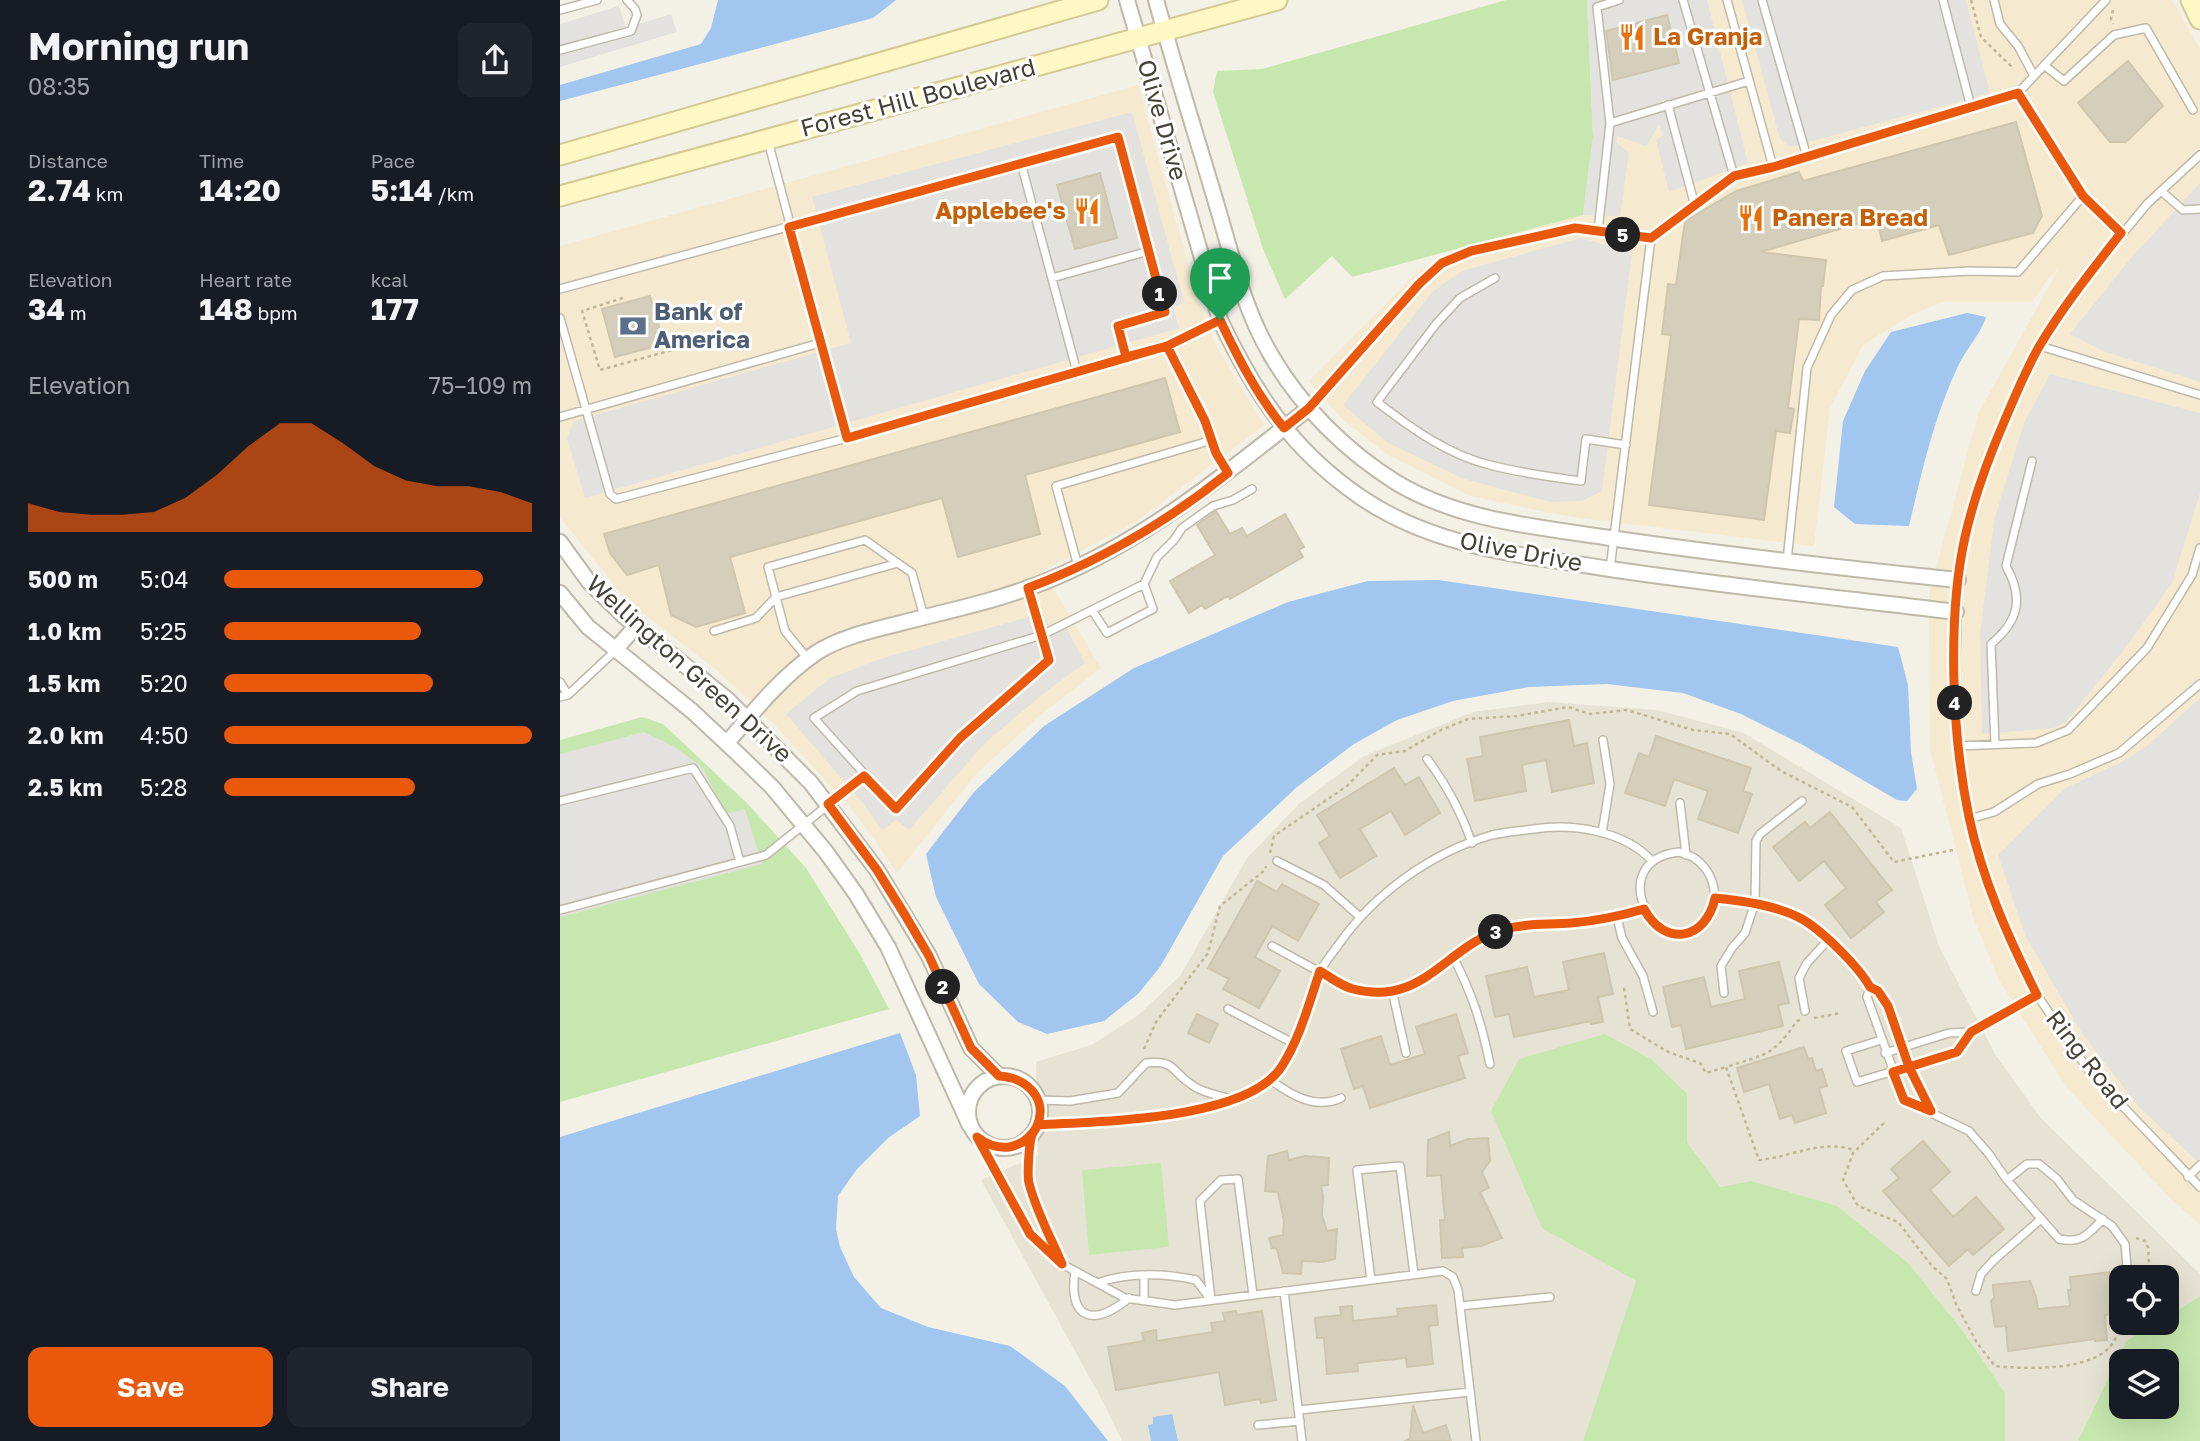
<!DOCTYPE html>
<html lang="en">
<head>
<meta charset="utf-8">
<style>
  body { margin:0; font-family:"Golos Text",sans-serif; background:#20242c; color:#f1f3f6; height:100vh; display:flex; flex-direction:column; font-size:26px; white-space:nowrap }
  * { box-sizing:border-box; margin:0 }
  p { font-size:23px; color:#9ea1a6 }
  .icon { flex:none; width:38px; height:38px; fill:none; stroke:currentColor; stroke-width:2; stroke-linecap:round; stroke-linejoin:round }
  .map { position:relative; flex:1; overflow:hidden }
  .sheet { display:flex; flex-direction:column; background:#171b24; width:560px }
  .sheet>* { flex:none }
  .controls { position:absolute; left:1549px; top:1265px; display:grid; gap:14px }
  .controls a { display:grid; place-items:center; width:70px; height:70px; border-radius:14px; background:#171b24; box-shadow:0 7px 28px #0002; font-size:35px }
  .pin { position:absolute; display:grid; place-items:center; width:60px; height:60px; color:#fff; margin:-72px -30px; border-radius:50% 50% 50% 0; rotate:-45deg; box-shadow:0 0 7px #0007 }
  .pin .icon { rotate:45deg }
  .km { position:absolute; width:35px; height:35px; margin:-18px; border-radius:50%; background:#222; color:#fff; font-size:19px; line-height:35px; text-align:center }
  .round { display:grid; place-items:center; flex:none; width:74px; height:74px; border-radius:14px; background:#20242c }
  .head { display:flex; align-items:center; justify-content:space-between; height:119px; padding:0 28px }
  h1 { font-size:38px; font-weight:700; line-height:52px }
  .figures { display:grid; grid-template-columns:repeat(3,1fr); gap:10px; height:119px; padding:7px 28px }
  .figures div { display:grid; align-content:center }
  .figures b { font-size:30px; font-weight:700 }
  .figures small { font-size:19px; font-weight:400 }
  .figures p { font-size:19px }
  .chart { height:196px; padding:14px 28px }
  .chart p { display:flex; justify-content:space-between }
  .chart svg { width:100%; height:126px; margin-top:7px; fill:#ea580c; opacity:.7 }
  .cta { display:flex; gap:14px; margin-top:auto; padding:14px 28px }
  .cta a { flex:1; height:80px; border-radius:14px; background:#ea580c; color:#fff; font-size:28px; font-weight:700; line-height:80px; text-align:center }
  .cta a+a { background:#20242c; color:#f1f3f6 }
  ul { padding:0 28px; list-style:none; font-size:23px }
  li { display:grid; grid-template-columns:112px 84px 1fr; align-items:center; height:52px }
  li i { height:18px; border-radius:9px; background:#ea580c }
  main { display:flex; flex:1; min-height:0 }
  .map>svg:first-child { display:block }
  .residential { fill:#e7e3d4 }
  .commercial { fill:#f5ead0 }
  .green { fill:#c6e8ae; fill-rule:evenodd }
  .parking { fill:#e4e2de }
  .water { fill:#a1c6f0 }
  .building { fill:#d4cebb; stroke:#cfc6ae; stroke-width:2 }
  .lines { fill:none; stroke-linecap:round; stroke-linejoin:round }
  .lane-casing { stroke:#beb9a8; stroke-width:10 }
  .street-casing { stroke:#beb9a8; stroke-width:18 }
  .secondary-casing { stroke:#d3ca95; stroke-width:23 }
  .path { stroke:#c0b799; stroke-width:2.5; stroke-dasharray:3.5 3.5; stroke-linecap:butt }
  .lane { stroke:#fff; stroke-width:7 }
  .street { stroke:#fff; stroke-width:14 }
  .secondary { stroke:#fff8c4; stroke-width:19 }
  .route-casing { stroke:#fff; stroke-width:14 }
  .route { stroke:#ea580c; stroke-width:9 }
  .labels { text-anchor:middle; stroke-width:6; stroke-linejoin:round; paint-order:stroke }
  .food-label { font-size:24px; font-weight:bold; fill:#c56008; stroke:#fff; text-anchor:start }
  .street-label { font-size:24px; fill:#454135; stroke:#fff }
  .service-label { font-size:24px; font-weight:bold; fill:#4e5e75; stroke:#fff; text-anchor:start }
</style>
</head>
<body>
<main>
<section class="sheet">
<div class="head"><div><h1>Morning run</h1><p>08:35</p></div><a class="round"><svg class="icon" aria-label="share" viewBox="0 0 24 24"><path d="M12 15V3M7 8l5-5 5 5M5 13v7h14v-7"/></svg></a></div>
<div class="figures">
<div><p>Distance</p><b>2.74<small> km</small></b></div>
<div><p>Time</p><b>14:20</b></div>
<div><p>Pace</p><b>5:14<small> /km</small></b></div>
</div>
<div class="figures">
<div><p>Elevation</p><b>34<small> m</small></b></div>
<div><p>Heart rate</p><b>148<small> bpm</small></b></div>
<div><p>kcal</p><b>177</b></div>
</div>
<div class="chart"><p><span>Elevation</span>75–109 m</p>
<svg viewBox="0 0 160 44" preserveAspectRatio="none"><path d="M0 44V34L10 37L20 38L30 38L40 37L50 32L60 24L70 14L80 6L90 6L100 13L110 21L120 26L130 28L140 28L150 30L160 34V44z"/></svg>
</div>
<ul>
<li><b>500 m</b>5:04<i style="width:84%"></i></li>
<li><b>1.0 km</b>5:25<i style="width:64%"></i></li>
<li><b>1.5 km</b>5:20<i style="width:68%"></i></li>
<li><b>2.0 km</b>4:50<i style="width:100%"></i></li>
<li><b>2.5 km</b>5:28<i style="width:62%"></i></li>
</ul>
<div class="cta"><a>Save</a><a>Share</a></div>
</section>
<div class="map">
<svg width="1640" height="1441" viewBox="0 0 1640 1441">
  <rect width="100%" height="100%" fill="#f3f0e6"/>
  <!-- residential -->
  <path class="residential" d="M988,702l109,8 87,23 157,95 38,118 56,108 45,63 160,157v22l-33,21 -1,-39h-45v45h35l-30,18 -48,100h-73v-48l-39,-58 -57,-71 -158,-83 -31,6 -33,-45v-48l-144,134 93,53 -53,160h-461l-19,-39 -122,-222 57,-25 -2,-93 55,-17 45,-28 44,-41 67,-118 52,-54 65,-48 109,-44z"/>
  <!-- commercial -->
  <path class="commercial" d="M1020,0h592l28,49v1176l-30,-27 -103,-110 -68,-108 -26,-63 -43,-168 -1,-156 49,-179 81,-146 -9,8 -18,26h-91l-33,15 -45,28 -33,63 -16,138 -227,-27 -43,-7 -76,-17 -83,-42 -44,-35 -32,-37 108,-109 31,-18 129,-44z
    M578,85l61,218 17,43 48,79 -128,97 -93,49 58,97 -63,49 -62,57 -79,99 -38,-55 -82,-91 -58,-55 -92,-71 -65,-81 -2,-4v-270z"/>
  <!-- green -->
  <path class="green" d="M946,0h81l6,136 -10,79 -231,62 -20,-21 -47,43 -22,-50 -50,-157 4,-21 45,-2z
    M82,717l21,7 84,79 59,65 54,86 29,55 -329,93v-362z
    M1045,1034l46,25 36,35v48l33,45 31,-6 86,25 72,58 57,71 39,58v48h-422l53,-160 -94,-53 -51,-117 28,-52z
    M601,1163l8,84 -80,8 -7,-85z
    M1640,1296v145h-122l48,-100 30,-18h10l1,-6zM1561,1362h45v45h-45z"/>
  <!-- parking -->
  <path class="parking" d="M1027,0h120l41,163 -79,29 -13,-52 7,-5 -4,-10 -13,21 -29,-10 -1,6 13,11 -9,63 -37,-1 10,-79z
    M1182,0h224l24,93 -200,54 -10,-8z
    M59,6l7,22 45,-14 6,18 -117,35v-43z
    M572,112l52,190 -11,6 6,20 -594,170 -18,-60 7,-17 277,-78 -39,-146z
    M1640,183v199l-97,-31 -33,-17 61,-76z
    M1020,238l52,14 -30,239 -20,10 -32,1 -86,-23 -76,-36 -45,-38 90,-114 29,-20z
    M1490,374l150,39v80l-28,90 -46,64 -59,74 -13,7 -72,6 -2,-101 14,-113 30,-97z
    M483,613l6,14 13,-7 23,43 -41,30 -60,51 -75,86 -13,-10 -14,10 -21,-29 -75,-87 44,-36 50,-19z
    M1640,698v466l-61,-57 -57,-74 -56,-96 -28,-82 66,-66 63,-30 21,-14z
    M84,732l29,14 24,17 7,7 21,44 20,-5 17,55 -202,53v-163z"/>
  <!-- water -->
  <path class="water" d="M158,0h178l-23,18 -313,83v-16l141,-41 10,-16z
    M1407,313l19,4c-6,18 -19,31 -27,47 -25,52 -37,107 -50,162l-54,-2 -21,-17 9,-86 22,-50 26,-39z
    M878,580l460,67 10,38 3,67 6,37 -10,12 -10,-1 -94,-55 -62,-31 -58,-21 -76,-9 -78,3 -76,14 -56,19 -43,24 -57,43 -74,69 -63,111 -22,27 -34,27 -57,13 -29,-12 -39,-38 -43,-87 -10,-43 48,-62 70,-66 90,-58 154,-66 80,-21z
    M340,1033l16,42 4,41 -32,22 -31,31 -19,27 -2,33 4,18 14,30 27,31 47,19 82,19 55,40 43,55h-548v-304z
    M612,1414l6,27h-27l-3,-16 5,-1v-7z"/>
  <!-- building -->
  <path class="building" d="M1107,15l12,48 -66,17 -7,-49z
    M1568,61l35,45 -37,36h-16l-32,-39z
    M1456,122l26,94 -9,17 -84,22 -10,-30 -57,16 -5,-23 -116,34 65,8 -3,26h-2l-2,34 -20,-1 -11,89 6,1 -4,24 -14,-2 -12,89 -115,-15 22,-170 -9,-1 6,-50 8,1 9,-64 51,-30 63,-19 4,9z
    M540,173l17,65 -42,11 -18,-64z
    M90,296l14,48 -49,13 -13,-48z
    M605,378l15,54 -155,43 15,59 -82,23 -16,-59 -212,59 15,56 -49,14 -25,-12 -12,-50 -32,10 -17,-22 -6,-19z
    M656,511l14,23 12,-6 5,8 38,-22 19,33 -5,3 4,7 -73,42 -2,-3 -23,13 -3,-4 -13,8 -19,-32 45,-26 -18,-30z
    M1009,720l5,26 13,-3 7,40 -42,9 -6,-32 -24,5 4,26 -51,10 -8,-42 16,-3 -3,-19z
    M1096,736l95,32 -8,23 9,3 -14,39 -40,-14 10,-28 -34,-12 -9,27 -40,-13 14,-40 10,4z
    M834,768l11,17 14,-8 21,36 -35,22 -14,-24 -31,18 16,27 -36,22 -21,-35 11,-7 -13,-21z
    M1270,812l62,78 -16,12 8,10 -33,26 -26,-33 21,-17 -22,-27 -25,20 -26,-34 32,-25 5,6z
    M697,881l20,11 5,-8 37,20 -21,37 -26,-15 -17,31 25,14 -21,37 -36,-19 6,-10 -21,-11z
    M1044,953l9,41 -15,3 5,25 -12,2v-3l-77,16 -5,-23 -14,3 -9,-41 41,-9 7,30 35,-7 -6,-28z
    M1219,962l10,41 -11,2 5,21 -97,23 -5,-24 -9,2 -9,-40 41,-10 7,30 34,-8 -6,-28z
    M637,1014l21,10 -9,19 -21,-10z
    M896,1014l12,39 -10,3 7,22 -95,30 -7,-22 -9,3 -13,-40 40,-13 9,29 35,-11 -9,-27z
    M1244,1047l4,12 4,-1 4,13 6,-2 5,17 -8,2 7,25 -31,10 -3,-8 -12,4 -11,-35 -25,8 -7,-24z
    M889,1132l1,14 18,-7 20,-1 2,23 -8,11 7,16 -9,4 22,46 -21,8 -19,2 1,9 -21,1 -2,-38h5l-4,-45 -14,1 1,-36z
    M1363,1141l27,31 -20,18 23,27 23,-20 28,32 -31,26 -5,-6 -19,17 -66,-75 16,-13 -8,-9z
    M727,1151l2,9 16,-4 24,2 -1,27 -7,1 2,10 -1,19 5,16 10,-2 -2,30 -13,3 -20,-1 -1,13 -18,-1 -6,-24 -5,-1 -3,-10 14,-3 1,-14 -6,-29 -13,-1 3,-35z
    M1549,1272l4,17 1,25 -9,1 2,25 -12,1v-2l-87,12 -2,-25 -11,1 -4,-26 3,-3 -1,-13 37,-4 6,16 2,12 32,-3 -2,-16h3l-1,-13z
    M876,1305l2,20 -9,1 4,38 -26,3 -1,-9 -49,5 1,8 -31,3 -3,-36h-7l-2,-20 26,-3 -1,-8 12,-1 1,15 45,-5 -1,-7z
    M676,1311l1,4 25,-4 14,89 -15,3 -1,-4 -35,6 -6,-33 -103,18 -8,-43 36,-6 -2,-8 14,-3 1,11 56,-9 -2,-9 14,-2 -2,-8z
    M853,1405l10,28 23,-8 5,16h-46l5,-3z"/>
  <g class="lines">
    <defs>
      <path id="lane" d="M1123,0l51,176
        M1167,0l46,167
        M1202,0l45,157
        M1383,0l28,107
        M1434,0l6,24 18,22 16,30
        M0,10l37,-10
        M0,50l71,-19 6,-16 -2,-6 -8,-9
        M1484,65l20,16 50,-46 32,-7 47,82
        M1458,93l65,103 38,37
        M1108,105l27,101
        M1050,123l-13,-116 22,-7
        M208,141l79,297
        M1640,155l-53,49 -70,85 -37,57 -27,52 -30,75 -18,65 -7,42 -3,113 2,53 12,73 22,72 24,60 22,44 52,76 111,116
        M461,163l56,209
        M1601,191l22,19 17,-1
        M1038,231l12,-108 139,-42
        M935,278l-35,20 -24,26 -59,78c34,26 71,53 113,63 30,8 61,12 91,16l5,-42 40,6
        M0,289l558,-152 31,114 -97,27
        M0,318l50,176 6,5 231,-61 320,-92 53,-26
        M607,346l38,75 11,32 12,19
        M1480,346l160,49
        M566,357l-8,-31 47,-14 -16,-61
        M749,408l110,-124 23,-21 29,-12 104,-23 76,10
        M0,417l260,-74
        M1227,561l20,-193 24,-53 21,-25 31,-14 86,-5 49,1 65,-76
        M518,566l-22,-80 156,-46
        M1050,569l41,-331 83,-62 39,-9 245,-74 88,-93
        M468,588l14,47 102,-51 13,-27 17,-17 8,-12 31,-22 20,-6 19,-11
        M532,610l15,23 46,-24 -9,-25
        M154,631l42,-13 20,-21 122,-34
        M482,635l7,25 -89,78 -64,71 -82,-91 43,-27z
        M248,659l-23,-28 -17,-64 97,-27 47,33 12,44
        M0,682l8,13
        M0,697l8,-2 48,-45
        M1435,744l-4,-100c28,-23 33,-46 15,-78l26,-105
        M1397,746l79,-3 32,-13 79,-82 45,-73 8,-27
        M867,759c20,26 34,53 45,84
        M0,801l133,-33 37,58 10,36
        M1120,803l6,52
        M1409,819l25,-7 44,-28 32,-10 49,-21 81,-69
        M1042,833l8,-49 -7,-44
        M1119,852c5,2 11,3 15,6 22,14 28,48 10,66 -45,44 -104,-63 -25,-72z
        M717,861l47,24 36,32
        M1155,898c28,3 60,7 85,20 21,11 59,49 70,69l8,4 10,15 21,61 22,44
        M0,910l206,-55 98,-79
        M1057,917l5,21 21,38 10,36
        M712,946l79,43 32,4 25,-6 21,-10 39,-32 32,-15 26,-5 45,-2 46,-6 28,-8
        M893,957c20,38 28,65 37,107
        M1310,987l-3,10 37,103 65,31 20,23 18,26 52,59c23,5 29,-5 44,-20
        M832,990l14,63
        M1164,993l-3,-27 11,-18 13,-15 10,-30 1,-62 4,-7 42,-33
        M668,1009l65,34
        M1245,1011l-6,-33 8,-15 21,-23
        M1321,1040l-35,11 11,31 100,-30 14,-20
        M1325,1053l64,-20 22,-1 66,-37
        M709,1079c22,16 46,31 72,19
        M478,1100l32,1 48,-8 28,-30c31,-3 24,8 46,22 12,9 28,10 42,15
        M478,1125c62,-4 178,-4 227,-42 32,-25 39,-72 53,-108 5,-11 14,-21 21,-31 36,-51 93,-92 153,-109 13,-3 28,-4 42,-6 39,-6 91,2 118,32
        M471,1136l-3,45 32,79
        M417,1137l53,97 32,30 63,34 50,7 268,-34 10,6 5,13 18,151
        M1628,1177l12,-12
        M1447,1180l20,-16h12l18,15 16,21 39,26 13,18 3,34
        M515,1271c-7,48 18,57 54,27
        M811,1280l-14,-110 43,-4 14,108
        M537,1283c33,-11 66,-10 99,-3l15,20
        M724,1291l18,150
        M1416,1291l5,-17 13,-14 47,-41
        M584,1300v-25
        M651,1300l-11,-99 21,-21 17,-1 15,116
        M900,1306l90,-9
        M739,1410l171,-18
        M698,1425l42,-4"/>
      <path id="street" d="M567,0l93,320c34,72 71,129 139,176 75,52 163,59 251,73 115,17 231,29 346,43
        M596,0c19,69 41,138 61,206 15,50 27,104 54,149 30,52 76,97 126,128 64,38 141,44 213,55 115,17 232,30 348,42
        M0,542l29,40 36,35 103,83 83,83 66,87 52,86 42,92 28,28
        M0,593l28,34 104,84 46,43 34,33 54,65 30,42 32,53 82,179
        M56,649l20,-23
        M167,743c27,-32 54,-66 89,-90 24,-16 58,-23 85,-30 50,-13 100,-23 148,-43 97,-40 178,-107 260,-172
        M408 1112a36 36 0 1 1 72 0a36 36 0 1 1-72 0Z"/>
      <path id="secondary" d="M1631,0l9,19
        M0,155l538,-155
        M0,196l717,-196"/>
    </defs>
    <!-- lane casing -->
    <use href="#lane" class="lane-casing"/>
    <!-- street casing -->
    <use href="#street" class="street-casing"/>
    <!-- secondary casing -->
    <use href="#secondary" class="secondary-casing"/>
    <!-- path -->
    <path class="path" d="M1411,0l10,37 32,31
      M1553,10l-2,9 2,5
      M63,298l-41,13 18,59 90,-25
      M710,853l4,-17 73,-50 30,-31 28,-4 36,-21 27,-11 49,-3 51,-9 22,7 37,-4 66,20 37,4 51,37 71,36 42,55 59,-12
      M1064,988l6,41 38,23 32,11 6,10 20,-6
      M1254,1018l27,-5
      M1240,1020l-3,1c-25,36 -31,33 -71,46l33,93c32,-3 63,-21 95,-10
      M584,1049l12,-27 52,-69 12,-47 45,-36 1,-4
      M1324,1123l-31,30 -10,27 15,26 40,16 34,44 15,13 9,25 21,39 18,23c32,3 107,7 121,-29 3,-8 4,-19 5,-27
      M1576,1238l9,3 3,6 2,31"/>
    <!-- lane -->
    <use href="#lane" class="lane"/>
    <!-- street -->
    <use href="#street" class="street"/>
    <!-- secondary -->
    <use href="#secondary" class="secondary"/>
  </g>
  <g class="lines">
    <defs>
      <path id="route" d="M660,320l-53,26 -320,92 -58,-211 329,-90 47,175 -47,14 8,31 41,-11 38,75 11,32 12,20c-60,48 -128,88 -200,115l21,72 -89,78 -64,71 -32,-33 -36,28 49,66 28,45 24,41 42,92 28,28c26,1 50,22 38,50 -1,3 -4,6 -5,9 -3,8 -5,40 -3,48 7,28 22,55 33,81l-32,-30 -53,-97c23,17 46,13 61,-12 59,-4 210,-4 244,-59 18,-28 27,-63 38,-95 10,6 21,15 33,18 70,18 92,-42 148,-59 23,-7 46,-5 70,-7 25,-2 49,-7 73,-14 21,39 62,31 71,-11 28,3 60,7 85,20 21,11 59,49 70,69l8,4 10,15 21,61 22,44 -27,-11 -11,-28 64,-20 14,-20 66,-37c-28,-56 -55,-116 -68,-178 -17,-81 -22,-199 -4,-280 9,-40 23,-78 39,-115 11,-26 22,-53 36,-77 24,-40 53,-76 81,-112l-38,-37 -65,-103 -245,74 -39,9 -83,62 -76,-10 -104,23 -29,12 -23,21 -110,124 -25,20c-27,-33 -46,-70 -64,-108"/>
    </defs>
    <!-- route casing -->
    <use href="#route" class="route-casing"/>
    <!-- route -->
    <use href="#route" class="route"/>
  </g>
  <!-- icons -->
  <defs>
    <symbol id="restaurant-bare" viewBox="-9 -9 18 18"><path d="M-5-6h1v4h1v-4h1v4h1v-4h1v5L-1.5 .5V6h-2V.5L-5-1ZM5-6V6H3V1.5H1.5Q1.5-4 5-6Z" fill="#e8710a" stroke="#fff" stroke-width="2.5" paint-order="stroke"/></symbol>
    <symbol id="bank-bare" viewBox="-9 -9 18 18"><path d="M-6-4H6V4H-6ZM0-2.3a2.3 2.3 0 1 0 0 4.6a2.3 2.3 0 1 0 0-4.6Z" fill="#5c6f8a" stroke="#fff" stroke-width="2.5" paint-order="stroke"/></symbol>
  </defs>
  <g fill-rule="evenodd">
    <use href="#restaurant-bare" x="1053" y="18" width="38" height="38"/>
    <use href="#restaurant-bare" x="508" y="192" width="38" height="38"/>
    <use href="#restaurant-bare" x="1172" y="199" width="38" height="38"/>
    <use href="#bank-bare" x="54" y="307" width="38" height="38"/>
  </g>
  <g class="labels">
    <!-- food labels -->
    <g class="food-label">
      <text x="1093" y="45">La Granja</text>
      <text x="506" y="219" text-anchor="end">Applebee's</text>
      <text x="1212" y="226">Panera Bread</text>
    </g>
    <!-- street labels -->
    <g class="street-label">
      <text transform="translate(358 98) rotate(-15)" y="8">Forest Hill Boulevard</text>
      <text transform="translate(602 120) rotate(74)" y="8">Olive Drive</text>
      <text transform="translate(961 552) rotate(11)" y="8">Olive Drive</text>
      <text transform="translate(129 669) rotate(42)" y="8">Wellington Green Drive</text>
      <text transform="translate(1527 1060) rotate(52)" y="8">Ring Road</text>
    </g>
    <!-- service labels -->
    <g class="service-label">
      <text x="94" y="320">Bank of<tspan x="94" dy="28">America</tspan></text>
    </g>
  </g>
</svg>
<div class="controls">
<a><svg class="icon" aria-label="locate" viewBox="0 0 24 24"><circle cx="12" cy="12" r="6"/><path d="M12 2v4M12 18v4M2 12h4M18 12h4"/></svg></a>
<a><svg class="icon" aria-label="layers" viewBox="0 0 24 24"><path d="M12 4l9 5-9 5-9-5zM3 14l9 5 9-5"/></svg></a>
</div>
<div class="pin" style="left:660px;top:320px;background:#1e9e55"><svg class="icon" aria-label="arrive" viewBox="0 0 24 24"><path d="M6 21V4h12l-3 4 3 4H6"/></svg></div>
<b class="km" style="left:600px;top:294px">1</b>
<b class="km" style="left:383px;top:987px">2</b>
<b class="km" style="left:936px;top:932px">3</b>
<b class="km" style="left:1395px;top:703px">4</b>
<b class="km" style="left:1063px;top:235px">5</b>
</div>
</main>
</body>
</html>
